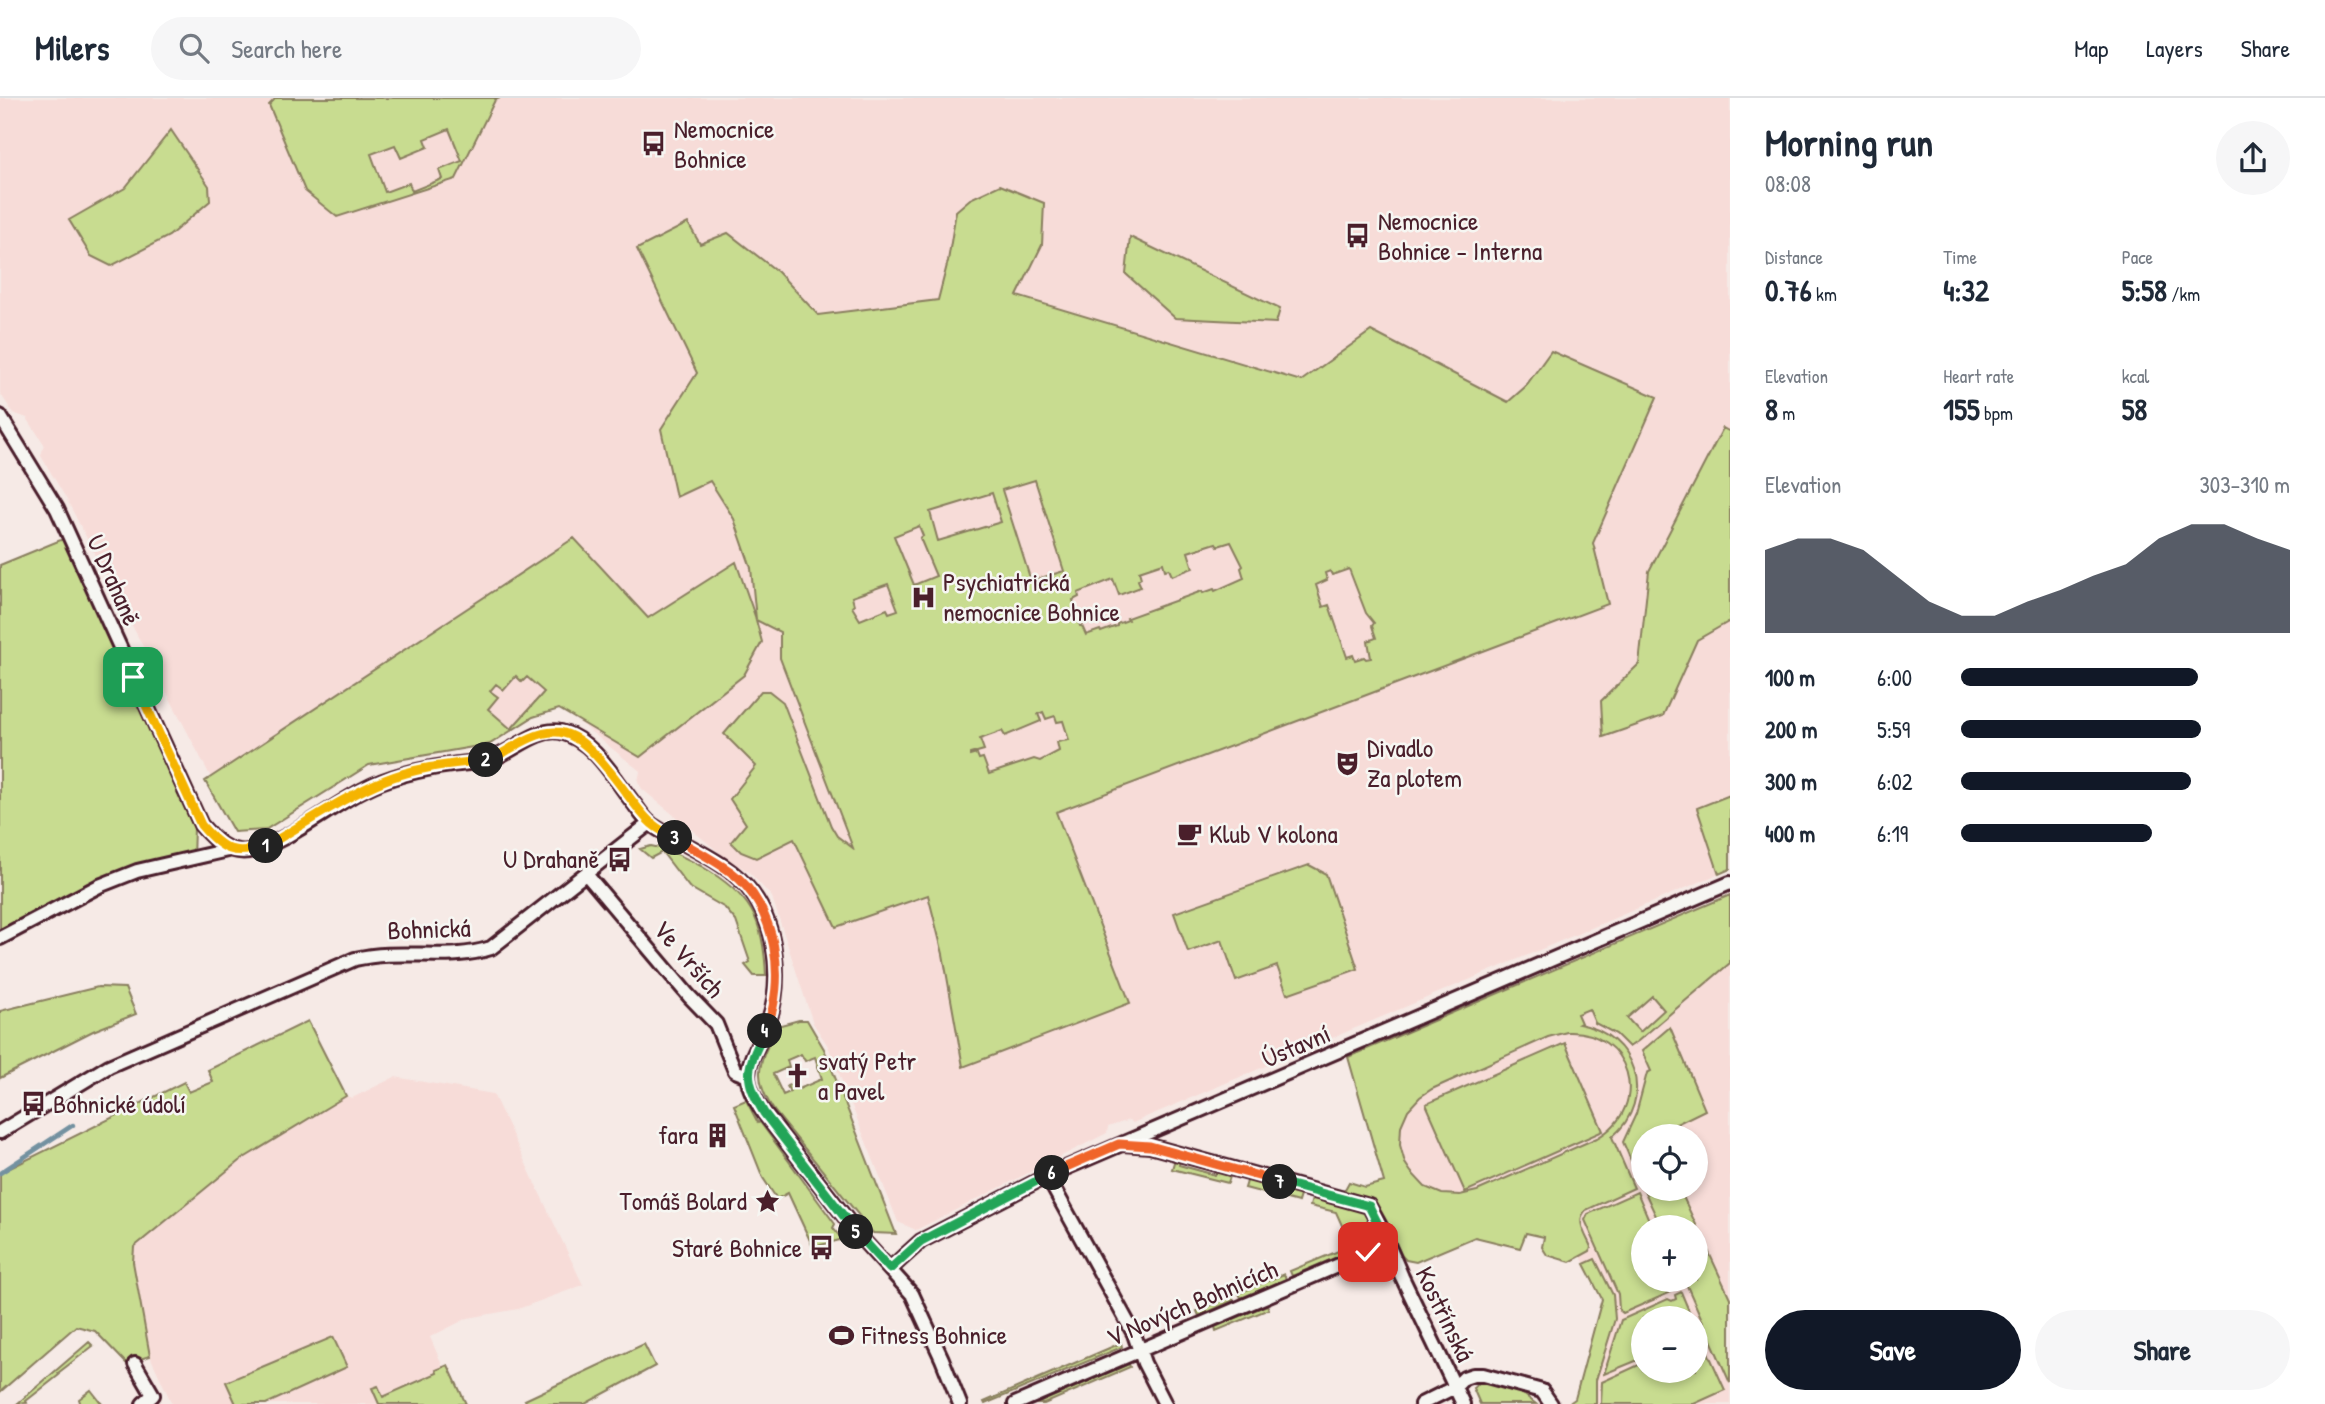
<!DOCTYPE html>
<html lang="en">
<head>
<meta charset="utf-8">
<style>
  body { margin:0; font-family:"Patrick Hand",sans-serif; background:#f6f6f7; color:#1f2937; height:100vh; display:flex; flex-direction:column; font-size:26px; white-space:nowrap }
  * { box-sizing:border-box; margin:0 }
  p { font-size:23px; color:#747a83 }
  .icon { flex:none; width:38px; height:38px; fill:none; stroke:currentColor; stroke-width:2; stroke-linecap:round; stroke-linejoin:round }
  .map { position:relative; flex:1; overflow:hidden }
  .panel { display:flex; flex-direction:column; background:#fff; width:595px }
  .panel>* { flex:none }
  .controls { position:absolute; left:1631px; top:1026px; display:grid; gap:14px }
  .controls a { display:grid; place-items:center; width:77px; height:77px; border-radius:50%; background:#fff; box-shadow:0 4px 10px #0003; font-size:35px }
  .pin { position:absolute; display:grid; place-items:center; width:60px; height:60px; color:#fff; margin:-30px; border-radius:14px; box-shadow:0 4px 10px #0006 }
  .km { position:absolute; width:35px; height:35px; margin:-18px; border-radius:50%; background:#222; color:#fff; font-size:19px; line-height:35px; text-align:center }
  .round { display:grid; place-items:center; flex:none; width:74px; height:74px; border-radius:37px; background:#f6f6f7 }
  .headline { display:flex; align-items:center; justify-content:space-between; height:119px; padding:0 35px }
  h1 { font-size:38px; font-weight:700; line-height:52px }
  .stats { display:grid; grid-template-columns:repeat(3,1fr); gap:10px; height:119px; padding:7px 35px }
  .stats div { display:grid; align-content:center }
  .stats b { font-size:30px; font-weight:700 }
  .stats small { font-size:19px; font-weight:400 }
  .stats p { font-size:19px }
  .chart { height:196px; padding:14px 35px }
  .chart p { display:flex; justify-content:space-between }
  .chart svg { width:100%; height:126px; margin-top:7px; fill:#111827; opacity:.7 }
  .cta { display:flex; gap:14px; margin-top:auto; padding:14px 35px }
  .cta a { flex:1; height:80px; border-radius:42px; background:#111827; color:#fff; font-size:28px; font-weight:700; line-height:80px; text-align:center }
  .cta a+a { background:#f6f6f7; color:#1f2937 }
  ul { padding:0 35px; list-style:none; font-size:23px }
  li { display:grid; grid-template-columns:112px 84px 1fr; align-items:center; height:52px }
  li i { height:18px; border-radius:9px; background:#111827 }
  header { display:flex; align-items:center; gap:42px; box-sizing:border-box; height:98px; padding:0 35px; background:#fff; border-bottom:2px solid #e0e1e3 }
  header strong { font-size:33px }
  nav { display:flex; gap:38px; margin-inline-start:auto; font-size:24px }
  .search { width:490px; height:63px; background:#f6f6f7; display:flex; align-items:center; gap:18px; box-sizing:border-box; padding:0 24px; border-radius:38px; color:#747a83; font-size:26px }
  main { display:flex; flex:1; min-height:0 }
  .map>svg:first-child { display:block }
  .built { fill:#f7dcd8; fill-rule:evenodd }
  .green { fill:#c8dc90; stroke:#897e5e; stroke-width:2; fill-rule:evenodd }
  .lines { fill:none; stroke-linecap:round; stroke-linejoin:round }
  .stream { stroke:#7391a0; stroke-width:4.5 }
  .minor-casing { stroke:#4a1f2b; stroke-width:18 }
  .minor { stroke:#f6f6f2; stroke-width:12 }
  .split-1-casing { stroke:#fff; stroke-width:14 }
  .split-2-casing { stroke:#fff; stroke-width:14 }
  .split-3-casing { stroke:#fff; stroke-width:14 }
  .split-4-casing { stroke:#fff; stroke-width:14 }
  .split-5-casing { stroke:#fff; stroke-width:14 }
  .split-6-casing { stroke:#fff; stroke-width:14 }
  .split-7-casing { stroke:#fff; stroke-width:14 }
  .split-8-casing { stroke:#fff; stroke-width:14 }
  .split-1 { stroke:#f5b400; stroke-width:9 }
  .split-2 { stroke:#f5b400; stroke-width:9 }
  .split-3 { stroke:#f5b400; stroke-width:9 }
  .split-4 { stroke:#f0652b; stroke-width:9 }
  .split-5 { stroke:#22a559; stroke-width:9 }
  .split-6 { stroke:#22a559; stroke-width:9 }
  .split-7 { stroke:#f0652b; stroke-width:9 }
  .split-8 { stroke:#22a559; stroke-width:9 }
  .labels { text-anchor:middle; stroke-width:5; stroke-linejoin:round; paint-order:stroke }
  .poi-label { font-size:26px; fill:#4a1f2b; stroke:#f6f6f2; text-anchor:start }
  .street-label { font-size:26px; fill:#4a1f2b; stroke:#f6f6f2 }
</style>
</head>
<body>
<header>
<strong>Milers</strong>
<div class="search"><svg class="icon" aria-label="search" viewBox="0 0 24 24"><circle cx="10" cy="10" r="6"/><path d="M15 15l6 6"/></svg>Search here</div>
<nav><a>Map</a><a>Layers</a><a>Share</a></nav>
</header>
<main>
<div class="map">
<svg width="1730" height="1306" viewBox="0 0 1730 1306">
  <rect width="100%" height="100%" fill="#f6eae6"/>
  <filter id="ink" filterUnits="userSpaceOnUse"><feTurbulence type="fractalNoise" baseFrequency=".0143" numOctaves="2"/><feDisplacementMap in="SourceGraphic" scale="14" xChannelSelector="R" yChannelSelector="G"/><feConvolveMatrix kernelMatrix="1 2 1 2 8 2 1 2 1" color-interpolation-filters="sRGB"/></filter>
  <g filter="url(#ink)">
    <!-- built -->
    <path class="built" d="M0,0h1730v771l-584,248 -13,6 -4,-3 -21,7 -1,6 -191,97 -18,-8 -70,-176 -15,-23 -41,-126 -23,-25 -23,-14 -84,-69 -4,-7 2,-11 -96,-77 -33,37 -9,-6 -116,21 -154,72 -165,-318 -23,-39 -3,-5 3,-12 -17,-26 -14,-5 -13,-20z
      M1730,825v481h-153l-2,-5 27,-101 -36,-71 -182,-45 -25,-93zM1643,1038h53v52h-53zM1643,1129h53v52h-53zM1643,1220h53v52h-53z
      M395,979l98,17 90,191 -65,24 -50,9 -38,19 29,67h-287l-22,-48 -17,-94 1,-14 105,-87 107,-65 6,2z"/>
    <!-- green -->
    <path class="green" d="M276,0h224l-5,2 -39,79 -119,38 -32,-26 -36,-86zM449,31l13,32 -23,9 3,9 -30,12 -3,-8 -24,9 -14,-38 24,-9 6,13 27,-11 -3,-8z
      M171,32l38,56 1,15 -41,35 -58,30 -20,-10 -22,-36 56,-32z
      M1000,87l44,18 -2,42 -25,51 284,85 70,-50 137,71 17,-15 26,-36 106,46 -64,146 15,61 -552,208 74,191 -167,64 -20,-113 -15,-59 -92,32 -42,-88 -38,19 -15,-6 -10,-10 15,-18 -16,-25 26,-33 -32,-32 37,-43h8l14,11 48,124 6,10 16,12 -73,-190v-26l-24,-12 6,22 -18,33 -104,82 -81,-48 -26,8 -43,27 -121,21 -104,65 -31,2 -29,-51 369,-243 74,80 88,-56 20,57 -5,-51 -17,-49 -24,-38 -34,16 -15,-68 36,-56 -60,-124 51,-26 12,21 28,-11 50,39 40,43 120,-15 10,-39 8,-50 14,-12zM1035,382l29,91 -33,10 -29,-91zM992,395l9,29 -63,19 -8,-29zM919,428l4,10 -3,2 16,38 -22,9 -20,-49zM1231,444l12,24 -2,2 3,10 -29,13 -1,-2 -11,4 -1,-2 -75,27 1,2 -11,4v2l-16,6 -1,-2 -14,5 -4,-9h-2l-7,-26 6,-3 -1,-4 35,-14 6,16 22,-8 -3,-7 3,-2 -2,-7 24,-8 2,7 4,-1 3,7 21,-8 -5,-16 28,-9 2,3zM1349,471l17,44 8,10 -2,3 4,12 -8,3 3,17 -5,1 -2,-2 -9,3 -2,-5 -6,2 -18,-52 -6,2 -7,-22 11,-5 -2,-7 5,-2 2,4zM888,486l10,26 -9,3 -2,-4 -27,11 -8,-13 2,-2 -2,-8zM516,578l6,6 5,-5 17,15 -33,37 -23,-20 10,-12 -8,-6 6,-7 8,6zM1043,614l3,7 9,-3 2,6 6,-1 6,19 -12,2 2,9 -19,10 -6,-2 -45,15 -6,-16 -4,1 -2,-5 -7,2v-2l14,-4 -4,-11 22,-8 3,5 36,-15 -3,-7z
      M1130,139l150,72 -4,14 -101,-5 -49,-44z
      M1723,330l7,4v189l-33,19 -34,76 -60,21 -2,-36 38,-37 10,-93z
      M63,441l131,288 -1,33 -84,21 -109,50v-366z
      M1730,697v74l-11,5 -22,-66z
      M651,748c19,3 32,11 50,20 50,29 63,53 65,110h-12l-9,-11 5,-3 -14,-41 -11,-13 -36,-21 -27,-35 -11,6 -11,-9z
      M1309,767l17,9 32,95 -71,25 -10,-28 -41,15 -14,-41 -34,12 -14,-39z
      M1730,797v68l-92,78 -9,6 -13,-13 -21,-11 -6,-14 -12,5 4,9 -2,1c56,10 78,75 33,113l22,51 -48,22c-11,11 0,25 5,37l-1,4 -20,11 -23,-7 -5,-8 2,-10 -18,-4 -6,15 -45,-11 -59,25 -10,-2 -4,-4 -25,-49 -33,-16 5,-9 16,5 19,-5 -36,-125zM1652,898l12,14 -24,22 -13,-14zM1567,934c63,-3 86,75 30,106l-120,53 -17,4 -18,-1 -17,-7 -14,-15 -6,-9 -5,-18 1,-19 7,-16 12,-13 12,-8 116,-52z
      M98,889l27,1 11,26 -43,17 -93,47v-67z
      M799,922h8l17,29 72,185 -23,-1 -98,-121c-25,-36 -15,-50 2,-86zM801,956l4,7 10,-4 7,22 -23,10 -3,-7 -9,4 3,6 -7,3 -10,-21 16,-7 -2,-7z
      M308,923l38,75 -107,65 -105,86 -1,15 17,94 -24,7 -31,-32 -19,-5 -76,66v-219l184,-91 5,10 24,-10 -5,-12z
      M1670,929l35,83 -53,26h-9v52l-20,-46 13,-28 11,-41 4,-2 -9,-20z
      M1565,945l38,88 -138,61 -39,-88z
      M746,1002l12,23 2,-1 75,102 -2,4 7,9v3l-27,7 -25,-54 -11,6 -14,-21 -29,-73z
      M1175,1061l5,1 -1,5 36,10 2,-5 14,3 -3,10 -56,-14z
      M1248,1080l53,14 -3,10 -53,-14z
      M1643,1090h36l51,110v85l-46,-104h12v-52h-35z
      M1637,1094l15,35h-9v52h32l4,9 -11,3 1,2 -46,20 -4,-3 -1,-16 -33,-74 3,-6z
      M1313,1097c24,7 65,10 64,42l-24,13 -17,-38 -26,-6z
      M1343,1151l6,3 -57,24 -2,-5z
      M1595,1161l18,36 2,24 -19,61v24h-28l7,-5 27,-100 -18,-35z
      M1284,1176l2,5 -45,19 -2,-5z
      M1681,1194l11,26h-49v40l-39,16 17,-54 47,-21 4,2 4,-2 -1,-4z
      M1232,1198l2,4 -35,16 -2,-5z
      M1267,1207l2,4 -53,22 -1,-4z
      M333,1239l14,30 -81,37h-30l-10,-22z
      M1701,1239l24,53 -31,14h-93l1,-22 41,-19v7h53v-30z
      M89,1244l4,4 -35,27 1,2 -33,26 1,2 -10,1z
      M1121,1245l1,4 -137,57 -1,-2z
      M644,1246l11,22 -70,38h-57l-3,-4z
      M1129,1266l1,3 -86,37h-8z
      M448,1267l18,39h-87l-7,-16 6,-2 5,11 54,-24 -1,-3z
      M1483,1282l30,6 23,18h-56l-7,-16z
      M91,1292l11,14h-24l2,-2 -1,-3z"/>
    <g class="lines">
      <!-- stream -->
      <path class="stream" d="M0,1075l73,-48"/>
      <defs>
        <path id="minor" d="M0,318l57,93 144,316c13,15 26,29 48,26 31,-4 85,-47 116,-62 27,-14 56,-20 86,-24 13,-2 29,-2 42,-7 21,-7 44,-31 68,-26 33,8 54,48 74,73 5,7 10,15 17,20 33,22 77,36 100,68 25,34 30,88 17,128 -5,17 -20,34 -21,54 -1,13 9,27 16,38l98,126 50,55 30,65 18,45
          M586,776l103,122 27,28 19,47 13,5
          M0,840l99,-52 38,-15 91,-21
          M0,1034l109,-66 246,-107c47,-11 93,3 136,-11l159,-125
          M1123,1046l27,2 219,60 11,20 22,51 61,127
          M1047,1078l87,158 10,29 21,41
          M890,1171l31,-28 126,-65 683,-293
          M135,1266l18,31 -10,9
          M1015,1306l373,-160
          M1421,1306l34,-17 9,-9 9,-3h10l59,16 9,13"/>
      </defs>
      <!-- minor casing -->
      <use href="#minor" class="minor-casing"/>
      <!-- minor -->
      <use href="#minor" class="minor"/>
    </g>
  </g>
  <g class="lines" filter="url(#ink)">
    <defs>
      <path id="split-1" d="M133,579l68,148c22,26 33,31 65,21"/>
      <path id="split-2" d="M266,748c39,-22 77,-49 119,-66 32,-13 67,-16 101,-20"/>
      <path id="split-3" d="M486,662l6,-1c19,-10 43,-28 64,-27 35,0 69,65 92,88 7,8 18,13 27,18"/>
      <path id="split-4" d="M675,740c18,11 38,21 56,34 45,33 57,109 34,159"/>
      <path id="split-5" d="M765,933c-18,37 -23,45 -1,82l92,119"/>
      <path id="split-6" d="M856,1134l34,37 31,-28 131,-68"/>
      <path id="split-7" d="M1052,1075l67,-29 31,2 130,36"/>
      <path id="split-8" d="M1280,1084l89,24 19,38 -20,8"/>
    </defs>
    <!-- split-1 casing -->
    <use href="#split-1" class="split-1-casing"/>
    <!-- split-2 casing -->
    <use href="#split-2" class="split-2-casing"/>
    <!-- split-3 casing -->
    <use href="#split-3" class="split-3-casing"/>
    <!-- split-4 casing -->
    <use href="#split-4" class="split-4-casing"/>
    <!-- split-5 casing -->
    <use href="#split-5" class="split-5-casing"/>
    <!-- split-6 casing -->
    <use href="#split-6" class="split-6-casing"/>
    <!-- split-7 casing -->
    <use href="#split-7" class="split-7-casing"/>
    <!-- split-8 casing -->
    <use href="#split-8" class="split-8-casing"/>
    <!-- split-1 -->
    <use href="#split-1" class="split-1"/>
    <!-- split-2 -->
    <use href="#split-2" class="split-2"/>
    <!-- split-3 -->
    <use href="#split-3" class="split-3"/>
    <!-- split-4 -->
    <use href="#split-4" class="split-4"/>
    <!-- split-5 -->
    <use href="#split-5" class="split-5"/>
    <!-- split-6 -->
    <use href="#split-6" class="split-6"/>
    <!-- split-7 -->
    <use href="#split-7" class="split-7"/>
    <!-- split-8 -->
    <use href="#split-8" class="split-8"/>
  </g>
  <!-- icons -->
  <defs>
    <symbol id="bus-bare" viewBox="-9 -9 18 18"><path d="M-5-6H5V4H4V6H2V4H-2V6H-4V4H-5ZM-3.5-4V0h7V-4ZM-3.5 1.2v1.5H-2V1.2ZM2 1.2v1.5H3.5V1.2Z" fill="#4a1f2b" stroke="#f6f6f2" stroke-width="2.5" paint-order="stroke"/></symbol>
    <symbol id="hospital-bare" viewBox="-9 -9 18 18"><path d="M-5-5h3v3.5h4V-5h3V5h-3V1.5h-4V5h-3Z" fill="#4a1f2b" stroke="#f6f6f2" stroke-width="2.5" paint-order="stroke"/></symbol>
    <symbol id="theatre-bare" viewBox="-9 -9 18 18"><path d="M-5-5.5Q0-4 5-5.5V0Q5 5 0 6Q-5 5-5 0ZM-3.3-2.5H-1v1.5H-3.3ZM1-2.5H3.3v1.5H1ZM-2.8 1Q0 5.5 2.8 1Z" fill="#4a1f2b" stroke="#f6f6f2" stroke-width="2.5" paint-order="stroke"/></symbol>
    <symbol id="cafe-bare" viewBox="-9 -9 18 18"><path d="M-5.5-4.5H6V0H3Q3 3.5 0 3.5H-2.5Q-5.5 3.5-5.5 0ZM3-3.2v2h1.7v-2ZM-6 4.5H4V6H-6Z" fill="#4a1f2b" stroke="#f6f6f2" stroke-width="2.5" paint-order="stroke"/></symbol>
    <symbol id="church-bare" viewBox="-9 -9 18 18"><path d="M-1.2-6h2.4v3.5h3.3v2.4h-3.3V6h-2.4V-.1h-3.3v-2.4h3.3Z" fill="#4a1f2b" stroke="#f6f6f2" stroke-width="2.5" paint-order="stroke"/></symbol>
    <symbol id="building-bare" viewBox="-9 -9 18 18"><path d="M-4-6H4V6H1V3H-1V6H-4ZM-2.5-4.3h1.7v1.8h-1.7ZM.8-4.3h1.7v1.8H.8ZM-2.5-1h1.7V.8h-1.7ZM.8-1h1.7V.8H.8Z" fill="#4a1f2b" stroke="#f6f6f2" stroke-width="2.5" paint-order="stroke"/></symbol>
    <symbol id="sight-bare" viewBox="-9 -9 18 18"><path d="M0-6L1.8-2.2L6-1.7L2.9 1.2L3.7 5.4L0 3.3L-3.7 5.4L-2.9 1.2L-6-1.7L-1.8-2.2Z" fill="#4a1f2b" stroke="#f6f6f2" stroke-width="2.5" paint-order="stroke"/></symbol>
    <symbol id="stadium-bare" viewBox="-9 -9 18 18"><path d="M0-5a6.5 5 0 1 0 0 10a6.5 5 0 1 0 0-10ZM-3.5-1.8h7v3.6h-7Z" fill="#4a1f2b" stroke="#f6f6f2" stroke-width="2.5" paint-order="stroke"/></symbol>
  </defs>
  <g fill-rule="evenodd">
    <use href="#bus-bare" x="636" y="28" width="35" height="35"/>
    <use href="#bus-bare" x="1340" y="120" width="35" height="35"/>
    <use href="#hospital-bare" x="906" y="482" width="35" height="35"/>
    <use href="#theatre-bare" x="1330" y="648" width="35" height="35"/>
    <use href="#cafe-bare" x="1172" y="718" width="35" height="35"/>
    <use href="#bus-bare" x="602" y="744" width="35" height="35"/>
    <use href="#church-bare" x="780" y="960" width="35" height="35"/>
    <use href="#bus-bare" x="16" y="988" width="35" height="35"/>
    <use href="#building-bare" x="700" y="1020" width="35" height="35"/>
    <use href="#sight-bare" x="750" y="1086" width="35" height="35"/>
    <use href="#bus-bare" x="804" y="1132" width="35" height="35"/>
    <use href="#stadium-bare" x="824" y="1220" width="35" height="35"/>
  </g>
  <g class="labels">
    <!-- poi labels -->
    <g class="poi-label">
      <text x="674" y="40">Nemocnice<tspan x="674" dy="30">Bohnice</tspan></text>
      <text x="1378" y="132">Nemocnice<tspan x="1378" dy="30">Bohnice - Interna</tspan></text>
      <text x="943" y="493">Psychiatrická<tspan x="943" dy="30">nemocnice Bohnice</tspan></text>
      <text x="1367" y="659">Divadlo<tspan x="1367" dy="30">Za plotem</tspan></text>
      <text x="1209" y="745">Klub V kolona</text>
      <text x="599" y="770" text-anchor="end">U Drahaně</text>
      <text x="818" y="972">svatý Petr<tspan x="818" dy="30">a Pavel</tspan></text>
      <text x="53" y="1015">Bohnické údolí</text>
      <text x="698" y="1046" text-anchor="end">fara</text>
      <text x="747" y="1112" text-anchor="end">Tomáš Bolard</text>
      <text x="802" y="1159" text-anchor="end">Staré Bohnice</text>
      <text x="862" y="1246">Fitness Bohnice</text>
    </g>
    <!-- street labels -->
    <g class="street-label">
      <text transform="translate(114 482) rotate(66)" y="9">U Drahaně</text>
      <text transform="translate(429 831) rotate(-2)" y="9">Bohnická</text>
      <text transform="translate(689 861) rotate(49)" y="9">Ve Vrších</text>
      <text transform="translate(1296 948) rotate(-23)" y="9">Ústavní</text>
      <text transform="translate(1192 1205) rotate(-23)" y="9">V Nových Bohnicích</text>
      <text transform="translate(1445 1216) rotate(64)" y="9">Kostřínská</text>
    </g>
  </g>
</svg>
<div class="controls">
<a><svg class="icon" aria-label="locate" viewBox="0 0 24 24"><circle cx="12" cy="12" r="6"/><path d="M12 2v4M12 18v4M2 12h4M18 12h4"/></svg></a>
<a>+</a>
<a>−</a>
</div>
<div class="pin" style="left:133px;top:579px;background:#1e9e55"><svg class="icon" aria-label="arrive" viewBox="0 0 24 24"><path d="M6 21V4h12l-3 4 3 4H6"/></svg></div>
<div class="pin" style="left:1368px;top:1154px;background:#d93025"><svg class="icon" aria-label="check" viewBox="0 0 24 24"><path d="M5 12l5 5 9-10"/></svg></div>
<b class="km" style="left:266px;top:748px">1</b>
<b class="km" style="left:486px;top:662px">2</b>
<b class="km" style="left:675px;top:740px">3</b>
<b class="km" style="left:765px;top:933px">4</b>
<b class="km" style="left:856px;top:1134px">5</b>
<b class="km" style="left:1052px;top:1075px">6</b>
<b class="km" style="left:1280px;top:1084px">7</b>
</div>
<section class="panel">
<div class="headline"><div><h1>Morning run</h1><p>08:08</p></div><a class="round"><svg class="icon" aria-label="share" viewBox="0 0 24 24"><path d="M12 15V3M7 8l5-5 5 5M5 13v7h14v-7"/></svg></a></div>
<div class="stats">
<div><p>Distance</p><b>0.76<small> km</small></b></div>
<div><p>Time</p><b>4:32</b></div>
<div><p>Pace</p><b>5:58<small> /km</small></b></div>
</div>
<div class="stats">
<div><p>Elevation</p><b>8<small> m</small></b></div>
<div><p>Heart rate</p><b>155<small> bpm</small></b></div>
<div><p>kcal</p><b>58</b></div>
</div>
<div class="chart"><p><span>Elevation</span>303–310 m</p>
<svg viewBox="0 0 160 44" preserveAspectRatio="none"><path d="M0 44V15L10 11L20 11L30 15L40 24L50 33L60 38L70 38L80 33L90 29L100 24L110 20L120 11L130 6L140 6L150 11L160 15V44z"/></svg>
</div>
<ul>
<li><b>100 m</b>6:00<i style="width:72%"></i></li>
<li><b>200 m</b>5:59<i style="width:73%"></i></li>
<li><b>300 m</b>6:02<i style="width:70%"></i></li>
<li><b>400 m</b>6:19<i style="width:58%"></i></li>
</ul>
<div class="cta"><a>Save</a><a>Share</a></div>
</section>
</main>
</body>
</html>
